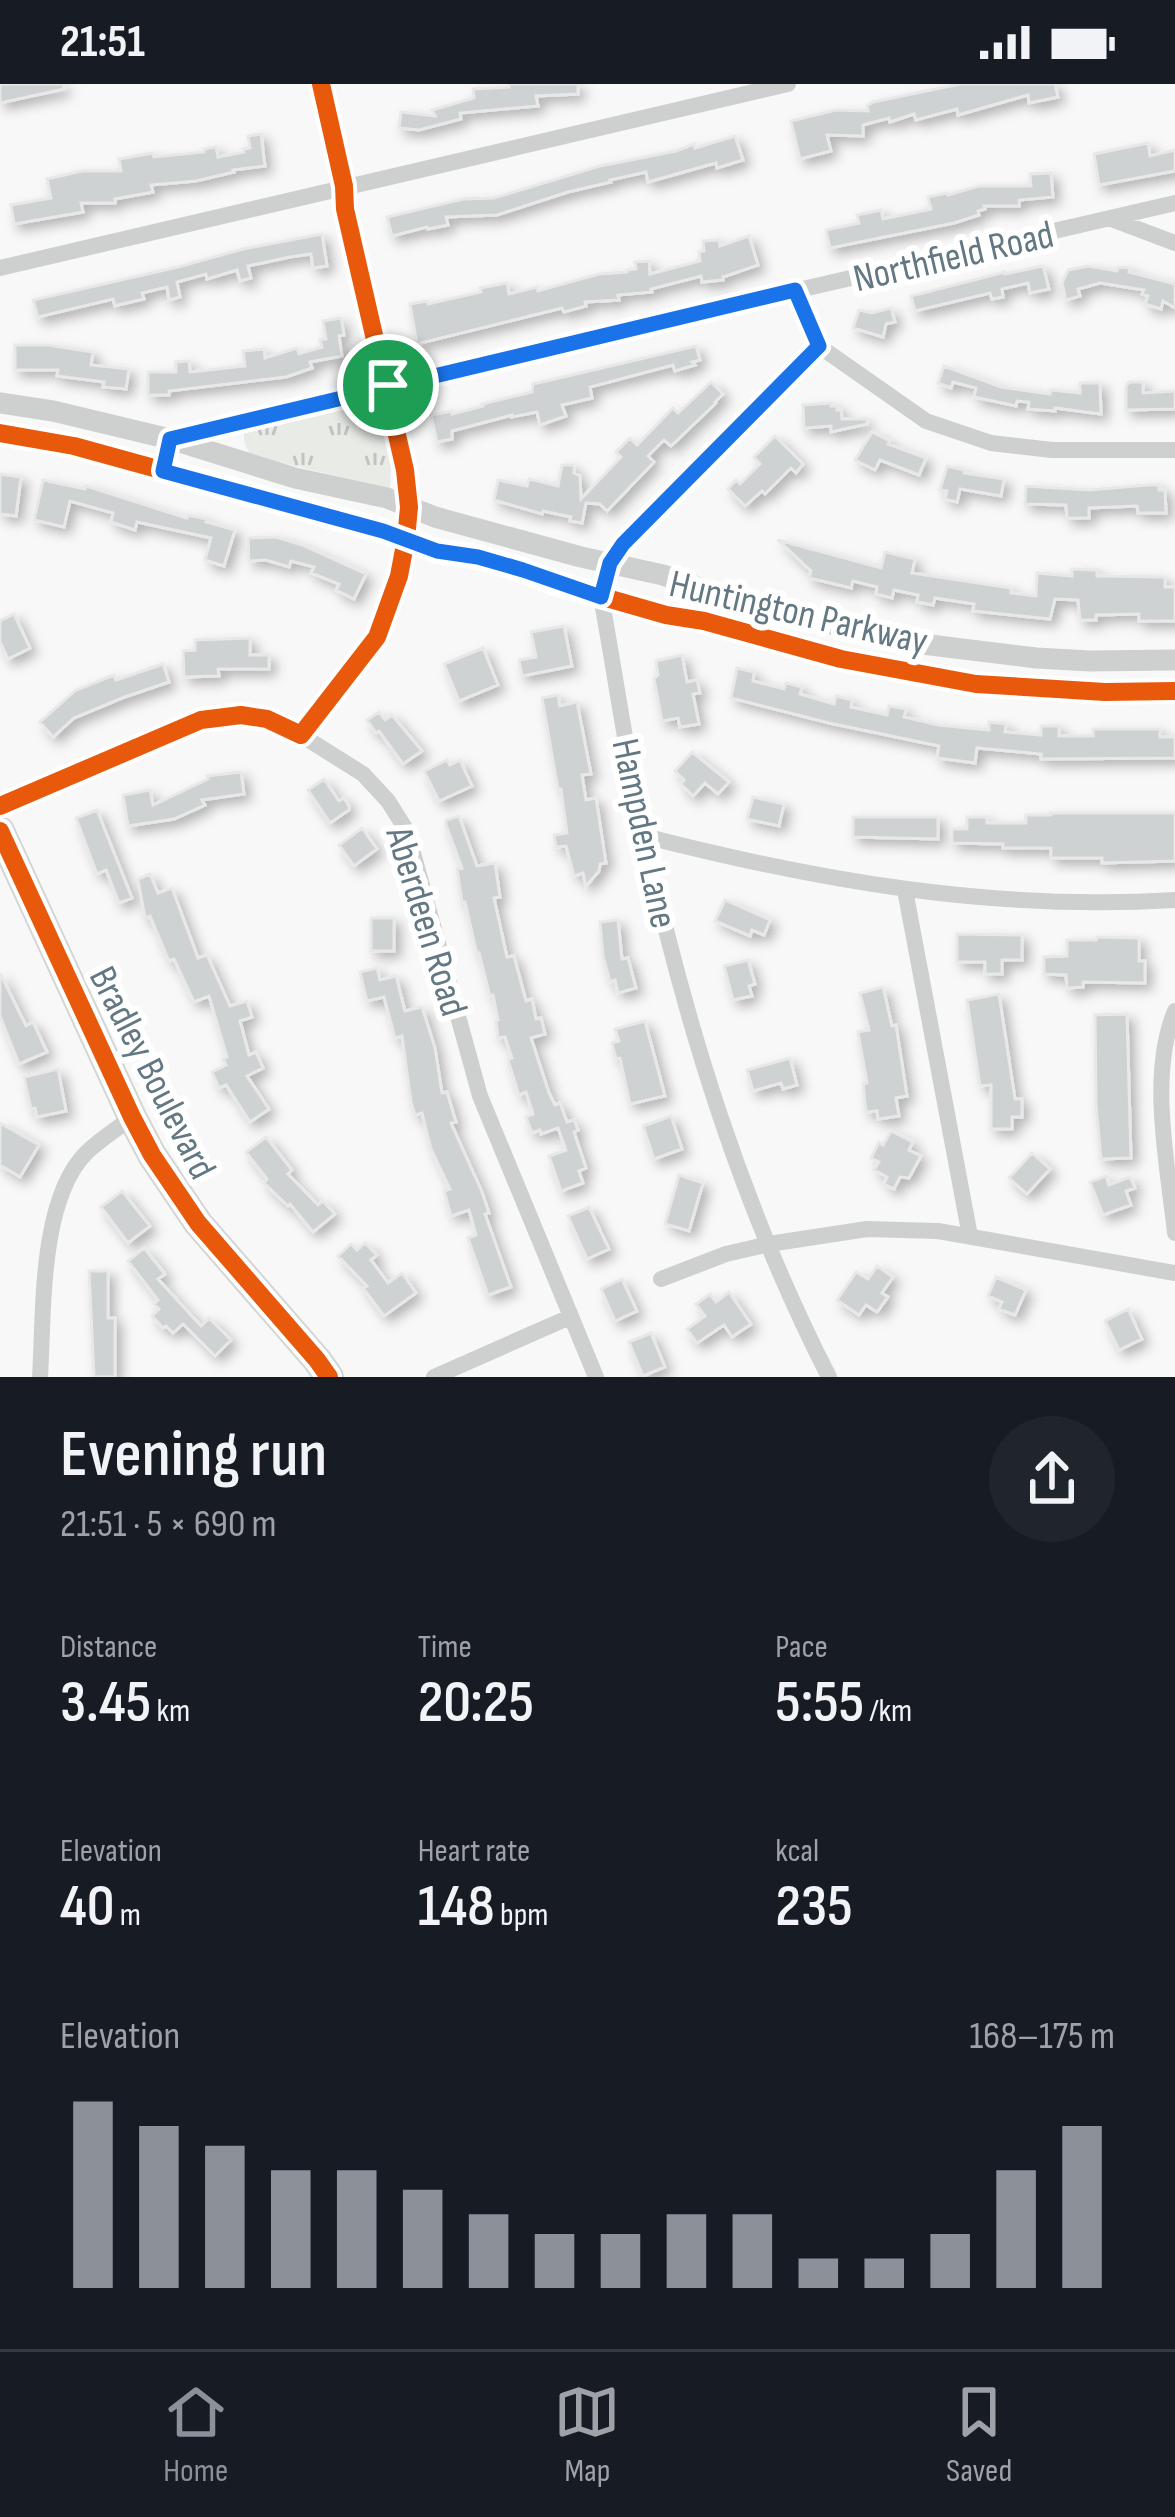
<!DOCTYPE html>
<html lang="en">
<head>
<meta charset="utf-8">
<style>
  body { margin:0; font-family:"Sofia Sans Condensed",sans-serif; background:#20242c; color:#f1f3f6; height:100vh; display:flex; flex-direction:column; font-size:45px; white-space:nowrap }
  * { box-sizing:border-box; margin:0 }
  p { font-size:39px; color:#9ea1a6 }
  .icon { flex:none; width:66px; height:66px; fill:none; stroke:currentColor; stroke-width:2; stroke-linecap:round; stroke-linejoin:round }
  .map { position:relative; height:1293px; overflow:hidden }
  .side { display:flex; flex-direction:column; background:#171b24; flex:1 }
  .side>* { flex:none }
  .pin { position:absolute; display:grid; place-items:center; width:102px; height:102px; color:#fff; margin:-51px; border:6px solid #fff; border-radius:50%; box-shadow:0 3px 12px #0007 }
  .round { display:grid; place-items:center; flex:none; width:126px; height:126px; border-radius:63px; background:#20242c }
  .headline { display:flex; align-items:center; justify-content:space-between; height:204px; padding:0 60px }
  h1 { font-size:66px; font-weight:600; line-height:90px }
  .metrics { display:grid; grid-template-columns:repeat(3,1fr); gap:18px; height:204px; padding:12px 60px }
  .metrics div { display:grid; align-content:center }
  .metrics b { font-size:60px; font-weight:600 }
  .metrics small { font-size:33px; font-weight:400 }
  .metrics p { font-size:33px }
  .chart { height:336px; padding:24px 60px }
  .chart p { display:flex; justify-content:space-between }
  .chart svg { width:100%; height:216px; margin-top:12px; stroke:#8c9099; stroke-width:6 }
  .status { display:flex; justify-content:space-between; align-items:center; height:84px; padding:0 60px; background:#171b24; direction:ltr }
  .status svg { height:33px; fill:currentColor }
  .tabs { display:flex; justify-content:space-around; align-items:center; height:168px; border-top:3px solid #363941; background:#171b24; font-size:33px; color:#9ea1a6 }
  .tabs a { display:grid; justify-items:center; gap:6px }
  .tabs .on { color:#8c9099 }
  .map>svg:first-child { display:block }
  .park { fill:url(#park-tufts) }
  .building { fill:#cfd2d2; stroke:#e8e8e8; stroke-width:3; filter:url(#shadow) }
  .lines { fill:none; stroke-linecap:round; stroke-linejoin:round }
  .secondary-casing { stroke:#d4d6d6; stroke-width:30 }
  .minor { stroke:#ced0d0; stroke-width:16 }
  .tertiary { stroke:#ced0d0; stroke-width:21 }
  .secondary { stroke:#e1e2e3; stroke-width:24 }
  .cycleway-casing { stroke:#fff; stroke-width:26 }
  .cycleway { stroke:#e8590c; stroke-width:18 }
  .route-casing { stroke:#fff; stroke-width:24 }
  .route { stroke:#1a73e8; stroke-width:15 }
  .labels { text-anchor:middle; stroke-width:12; stroke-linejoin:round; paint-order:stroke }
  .street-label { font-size:39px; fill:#637882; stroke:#fff }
</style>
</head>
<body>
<div class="status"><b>21:51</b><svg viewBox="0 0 49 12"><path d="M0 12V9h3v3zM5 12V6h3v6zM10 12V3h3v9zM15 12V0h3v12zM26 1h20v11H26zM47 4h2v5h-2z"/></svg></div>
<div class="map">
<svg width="1175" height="1293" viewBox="0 0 1175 1293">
  <defs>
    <pattern id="park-tufts" width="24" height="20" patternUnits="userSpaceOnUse" patternTransform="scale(3)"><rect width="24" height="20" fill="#e8ebe6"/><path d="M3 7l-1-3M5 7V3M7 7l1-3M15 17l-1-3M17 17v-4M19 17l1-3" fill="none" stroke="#c0c3c0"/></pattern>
    <filter id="shadow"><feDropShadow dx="6" dy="6" stdDeviation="6" flood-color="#0004"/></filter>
  </defs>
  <rect width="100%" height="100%" fill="#f8f8f8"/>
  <!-- park -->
  <path class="park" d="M375,317l16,62 -1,26 -140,-34 -6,-14v-11z"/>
  <!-- building -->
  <path class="building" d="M0,0h63l1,5 -64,14z
    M509,0h69v10l-42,2 2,10 -78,7 1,6 -42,11 -20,-2 2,-16 34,4 -3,-6 42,-12 -1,-9 36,-2z
    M960,0h95l3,13 -29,6 -1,-8 -70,20 -1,-6 -41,11 -2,-6 -24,8 -1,-4 -26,7v11l-36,-1 4,16 -31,8 -9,-38 45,-11 32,1 -1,-5 6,-4z
    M261,50l4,32 -32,4 1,2 -38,9 -45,4 2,7 -38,7v4h-34l2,9 -69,12 -3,-19 40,-7 -4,-19 35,-8h39l-2,-12 34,-6 1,4 50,-5v-3l12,-2 2,10 26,-5 -1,-3 7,-1 -2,-12z
    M735,52l8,24 -26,8 -1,-5 -68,19 -2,-10 -36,8 1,2 -43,10 -71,23 -51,2 2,8 -20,4 -1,-2 -35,9 -5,-19 76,-18 31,-1 106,-32 76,-15 18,-7 1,4z
    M1148,59l2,13 25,-6v21l-76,14 -5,-31z
    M1051,89l2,24 -34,3v6h-35l1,3 -7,2 1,4 -25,8 -124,25 -4,-18 33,-7 -2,-8 24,-5 2,9 48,-10 -3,-12 19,-4 1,2 31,-9h52l-1,-12z
    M322,150l5,32 -14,2 -2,-14 -21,3 -42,9 3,12 -11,3 -3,-11 -30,9 -1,-5 -29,8 3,15 -11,3 -2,-13 -25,6 2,6 -26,6 -3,1 -2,-7 -75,18 -5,-17 145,-33 65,-18z
    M749,152l9,29 -35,12v3l-21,2 -1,-6 -50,13 1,3 -34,3 1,5 -34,2 1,4 -22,6 -2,-4 -145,36 -7,-40 17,-3 1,3 53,-12 -1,-4 27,-5 2,11 28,-7 1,4 61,-17 28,-2v-2l9,-1 -1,-7 14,-1 1,13 50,-13 -1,-9 5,-1 -1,-10 16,-1 1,6z
    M1043,182l6,23 -19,4 -2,-10 -26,6 1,8 -11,2 -2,-6 -75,18 -4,-15 94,-24v2z
    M1088,182l29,5 1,-4 12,1 -1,4 46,12v24l-12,-7 -2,8 -16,-5 3,-8 -6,-2 2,-4 -44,-7 -22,6 2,7 -14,4 -4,-17 6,-13z
    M891,224l4,14 -9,2 -3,13 -30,-9 6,-18 13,3z
    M341,234l3,17 -5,1 3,20 -32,6 2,6 -26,9 -117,14v4h-21v-23h28v-10l13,-1 1,11 55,-6 -2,-15 21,-2 1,9 32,-10 2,6 23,-7 -2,-7 6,-1 -3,-18z
    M15,261h33l45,7 -2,13 38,4 -3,20 -23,-2 1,-5 -47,-6 1,-6h-43z
    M696,262l4,14 -8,2 3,3 -20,6 -2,-6 -83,22 2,11 -30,7 4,11 -26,9 -3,-13 -25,5v-2l-60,16v8l-15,3 -6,-27 21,-4v3l31,-8 -1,-2 50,-12 1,-8z
    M944,282l57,21 49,7 1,-4 29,3v-10h20l1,31 -46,-6v3l-27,-2 1,-7 -12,-1 -1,5 -42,-9 2,-9 -23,-6 -2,6 -13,-5z
    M711,298l12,12 -8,8 1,1 -45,43 -7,-6 -16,16 6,6 -47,49 -7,-7 -14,-1 -4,20 -12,-2 1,-4 -28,-6 -1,3 -48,-14 4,-20 29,6 2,-7 29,7 4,-21h12v8l6,3 1,23 40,-42 -5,-5 14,-14 7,7 36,-37 5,5z
    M1129,298h14v11l32,-2v18l-49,1v-24z
    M831,319v3h6v4h4l1,9h25v5l-36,8v-6l-27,2 -1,-23z
    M872,348l18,9 -2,3 38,14 -7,17 -39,-15 -5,10 -20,-10z
    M775,352l28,28 -7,9 -5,-5 -26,26 -3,-3 -17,15 -17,-17 8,-9 4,4 20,-20 -6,-7z
    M947,382l17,4v3l40,6 -3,17 -41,-7 -3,13 -12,-3 2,-8 -7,-1z
    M0,390l21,3 -5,39 -16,-2z
    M43,396l42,9 1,-3 101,32 1,-3 19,4 -1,3 29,8 -11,36 -19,-6 6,-22 -74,-16 -2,8 -24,-8 2,-9 -43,-12 -6,26 -30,-7z
    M1147,401h12v5h6l1,23h-28l-1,-7 -48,2v10h-22l-1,-13 -41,-1 1,-18 63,4z
    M276,453l26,8 64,29 -12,25 -18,-9 3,-6 -28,-11 3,-6 -23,-6 -2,6 -23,-7 -17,1 -1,-23z
    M778,456l103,28 4,-16 30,7 -3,14 99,15v5l25,3 1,-23 35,3v-7l25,1v6l68,1v10h10v34h-36v-7l-43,1v5h-16l-2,-20 -23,-1 -5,20 -77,-8 1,-7 -39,-6 -2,7 -16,-3 1,-7 -24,-5 -2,8 -16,-4 1,-7 -24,-6 -2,7 -42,-10 2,-7z
    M14,530l16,34 -22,11 -8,-17v-21z
    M564,542l8,40 -50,10 -3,-16 17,-3 -5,-25z
    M250,554v17h19v14h-51l1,7 -35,1 -1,-26 12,-1v-10z
    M483,564l15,37 -39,16 -15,-37z
    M682,571l5,27 10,-2 3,13 -7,1 6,30 -19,3 -2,-9 -16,3 -8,-42 4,-4 -2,-14z
    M163,580l6,18 -47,16 -48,20 -21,19 -13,-15 36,-32 38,-15 2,5z
    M737,584l17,4 -1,9 31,8 2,-6 16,4 -2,7 34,10 2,-8 16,4 -1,7 36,8 2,-9 17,3 -2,8 34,8 51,5v-8l17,2 -1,8 36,3v-9h18v10h34v-7h67v8h15v21l-134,1v-5l-64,-6 -2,15 -38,-5 2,-12 -110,-23 -98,-25z
    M558,611l2,11 17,-4 14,72 -9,1 4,25 10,-2 10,65 -6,1 -1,7 -13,15 -3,-13 -9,3 -8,-30 -10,1 -2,-12 13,-2 -6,-44h-3l-16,-91z
    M379,628l6,8 7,-5 30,36 -19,13 -24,-33 -3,2 -9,-13z
    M692,668l37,30 -11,12 -13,-11 -12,13 -12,-12 3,-4 -9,-9z
    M447,676l3,5 10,-5 12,26 -33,15 -15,-30z
    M241,688l3,22 -42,6 3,5 -31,14 -46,7 -5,-31 27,-5 3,15 55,-26 -1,-3z
    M324,695l15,22 5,-3 5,8v4l-19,13 -22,-33z
    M753,713l31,7 -5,22 -32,-7z
    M97,726l35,88 -13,5 -13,-33 -9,4 -21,-56z
    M1051,729h124v48l-73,2v-5h-51v-10h-48v-4l-51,-1v-14h15v-12h20v6h39v-8h25z
    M459,732l18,50 18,-3 5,34 -6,1 13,59 7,-1 12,45 6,-2 4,20 5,-1 4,16 -14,4 18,55 6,12 5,-2 7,19 7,-2 4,10 -4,2 12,36 -7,3 4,12 -22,8 -12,-35 17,-6 -8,-22 -17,6 -1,-4 -8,3 -6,-16 7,-3 -7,-22 -7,3 -11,-35 4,-2 -7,-21 -7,1 -2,-17 2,-1 -5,-25 -3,1 -11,-43 -2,1 -12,-52h-3l-5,-33 5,-1 -16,-43v-5z
    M853,733h85v22l-85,-2z
    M362,744l15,21 -23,17 -15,-21z
    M150,790l8,19 14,-5 26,70 9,-3 23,51 17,-5 5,16 -12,4 9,34 7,-3 7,16 -16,8 22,33 -19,13 -24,-37 -7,3 -7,-16 14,-7 -3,-6 4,-2 -18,-61 -15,6 -20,-43 -5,2 -19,-45 -5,2 -7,-39z
    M725,816l45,20 -6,15 -12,-5 -2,6 -35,-15z
    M371,834h23v33h-23z
    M618,836l4,39 6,-1 8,30 -18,5 -3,-13 -5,2 -7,-26 -3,-34z
    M957,850l65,1v25h-20v14h-17v-12h-28z
    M1097,853l42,1v23h6v22l-62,-1v5l-16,1 -1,-13 -22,-1v-17l23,-1v-16h29z
    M748,876l7,24 -6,2 3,10 -19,4 -9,-34z
    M377,884l3,12 16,-4 9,35 17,-4 13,41 7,45 5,-1 9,30 -5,1 31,69 7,21 -4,1 26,73 -23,8 -20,-57 8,-3 -7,-25 -18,6 -7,-25 6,-2 -19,-40 -9,-36 -7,2 -4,-13 -9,-66 -7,2 -11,-41 -17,4 -7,-29z
    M0,889l26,53 7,-4 14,30 -28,12 -19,-48z
    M883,903l9,39 4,-1 11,71 -11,2 3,18 -21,3 -1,-8 -11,1 -3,-28 4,-1 -9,-51 11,-2 -9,-37z
    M999,910l16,105h7v18h-10v12h-21v-44l-11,1 -13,-86z
    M1127,930l4,144 -30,1 -5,-53 -1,-91z
    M645,937l20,75 -35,8 -10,-46 -4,1 -4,-16 7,-2 -4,-12z
    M790,974l7,27 -14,4 -2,-6 -28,8 -6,-21z
    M58,985l8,42 -29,6 -2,-9 -4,1 -7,-32z
    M671,1032l11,33 -28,10 -11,-33z
    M0,1039l39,22 -19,32 -20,-12z
    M891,1047l22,11 -4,8 12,6 -12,22 -9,-1 -6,12 -10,-5 3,-7 -13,-7 5,-8 -8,-4 8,-16 4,3z
    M266,1053l26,33 -4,4 30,31 5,-4 12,13 -22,18 -23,-28 -2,2 -24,-23 3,-4 -21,-27z
    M1032,1069l18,16 -23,25 -18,-16z
    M679,1091l24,8 -14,48 -24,-7z
    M1106,1092l3,9 21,-8 5,11 -9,3 5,14 -28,10 -13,-33z
    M122,1107l28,35 -22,17 -27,-36z
    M589,1123l20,42 -22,10 -19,-43z
    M365,1159l12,12 -6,5 17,23 14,-10 14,20 -32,23 -21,-28 4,-2 -29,-30 13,-12 6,6z
    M144,1164l21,26 -7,5 43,47 8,-8 22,22 -16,16 -32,-32 -10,9 -7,-7 -3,2 -11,-12 7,-7 -5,-5 4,-4 -30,-39z
    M877,1182l16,11 -11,16 6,4 -11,15 -11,-7 -7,10 -22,-15 19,-28 12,7z
    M89,1187h19v47h7v59h-21z
    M996,1193l30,13 -11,25 -16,-6 3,-7 -14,-6z
    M622,1195l15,32 -22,10 -14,-32z
    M729,1208l22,32 -19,13 -8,-12 -27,18 -10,-14 18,-13 -9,-12 14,-10 6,8z
    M1128,1225l14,30 -23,11 -14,-29z
    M651,1249l14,34 -22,9 -14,-34z"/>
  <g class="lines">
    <defs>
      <path id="secondary" d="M0,747l132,286 20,38 46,68 119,137 12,17"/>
    </defs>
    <!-- secondary casing -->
    <use href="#secondary" class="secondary-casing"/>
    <!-- minor -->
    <path class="minor" d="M1114,136l61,23
      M0,184l788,-184
      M795,206l24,56 107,75 65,22 61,7h123
      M819,262l-196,198 -13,19 -9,34c15,81 26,163 44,244 41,185 97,366 184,536
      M171,354l217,-53 787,-182
      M301,651l76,-98 22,-61 7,-37 3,-32 -4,-37 -41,-184
      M0,722l201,-86 40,-5 26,4 34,16 62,39 25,27 19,30 73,265 116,281
      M644,752c176,45 348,75 531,64
      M905,806l65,346
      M1175,927c-27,65 -7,154 0,222
      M661,1195l65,-25 43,-10 98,-15 71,2 237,42
      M40,1293c4,-64 -1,-178 47,-225 14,-13 30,-23 45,-35
      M434,1293l136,-60"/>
    <!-- tertiary -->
    <path class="tertiary" d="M0,319l53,8 117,28 125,39 92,20 48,19 146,40 82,18 48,17 120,32 83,19 122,15 54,3 85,-1
      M0,349l74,13 309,85 54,20 41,6 45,13 28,12 115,33 38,6 137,38 135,25 129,8 70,-1"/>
    <!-- secondary -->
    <use href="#secondary" class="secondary"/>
    <defs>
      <path id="cycleway" d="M0,349l74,13 309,85 54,20 41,6 45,13 28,12 115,33 38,6 137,38 135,25 129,8 70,-1
        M0,722l201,-86 40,-5 26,4 34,16 76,-98 22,-61 7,-37 3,-32 -4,-37 -60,-261 -1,-23 -23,-102
        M0,747l132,286 20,38 46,68 119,137 12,17"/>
    </defs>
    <!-- cycleway casing -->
    <use href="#cycleway" class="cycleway-casing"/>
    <!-- cycleway -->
    <use href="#cycleway" class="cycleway"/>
  </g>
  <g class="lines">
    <defs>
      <path id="route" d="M795,206l24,56 -196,198 -13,19 -9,34 -78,-27 -45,-13 -41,-6 -54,-20 -220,-60 7,-32z"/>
    </defs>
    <!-- route casing -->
    <use href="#route" class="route-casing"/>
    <!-- route -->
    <use href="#route" class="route"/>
  </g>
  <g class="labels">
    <!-- street labels -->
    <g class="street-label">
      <text transform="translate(953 171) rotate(-13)" y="14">Northfield Road</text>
      <text transform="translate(799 527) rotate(13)" y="14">Huntington Parkway</text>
      <text transform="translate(646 749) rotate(78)" y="14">Hampden Lane</text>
      <text transform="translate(428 837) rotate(73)" y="14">Aberdeen Road</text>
      <text transform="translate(154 988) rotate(63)" y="14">Bradley Boulevard</text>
    </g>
  </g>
</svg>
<div class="pin" style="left:388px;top:301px;background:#1e9e55"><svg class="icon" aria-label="arrive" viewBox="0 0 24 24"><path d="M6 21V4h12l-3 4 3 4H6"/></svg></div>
</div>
<section class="side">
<div class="headline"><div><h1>Evening run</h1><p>21:51 · 5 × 690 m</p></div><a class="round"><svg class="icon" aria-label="share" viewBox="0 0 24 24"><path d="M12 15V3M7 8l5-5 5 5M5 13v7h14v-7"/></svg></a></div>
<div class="metrics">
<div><p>Distance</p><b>3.45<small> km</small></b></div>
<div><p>Time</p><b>20:25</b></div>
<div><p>Pace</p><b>5:55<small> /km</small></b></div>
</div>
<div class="metrics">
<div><p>Elevation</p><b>40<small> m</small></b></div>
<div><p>Heart rate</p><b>148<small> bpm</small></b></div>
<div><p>kcal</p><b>235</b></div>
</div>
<div class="chart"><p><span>Elevation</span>168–175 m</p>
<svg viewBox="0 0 160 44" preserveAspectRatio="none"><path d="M5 44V6M15 44V11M25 44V15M35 44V20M45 44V20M55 44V24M65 44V29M75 44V33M85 44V33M95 44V29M105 44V29M115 44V38M125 44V38M135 44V33M145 44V20M155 44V11"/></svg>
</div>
</section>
<nav class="tabs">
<a class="on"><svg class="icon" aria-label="home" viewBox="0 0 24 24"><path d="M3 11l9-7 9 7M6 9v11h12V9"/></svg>Home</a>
<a><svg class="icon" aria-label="map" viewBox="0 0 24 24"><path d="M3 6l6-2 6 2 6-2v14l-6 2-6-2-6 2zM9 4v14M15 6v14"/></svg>Map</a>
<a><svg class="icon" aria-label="saved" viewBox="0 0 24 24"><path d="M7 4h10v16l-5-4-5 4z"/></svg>Saved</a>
</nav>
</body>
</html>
